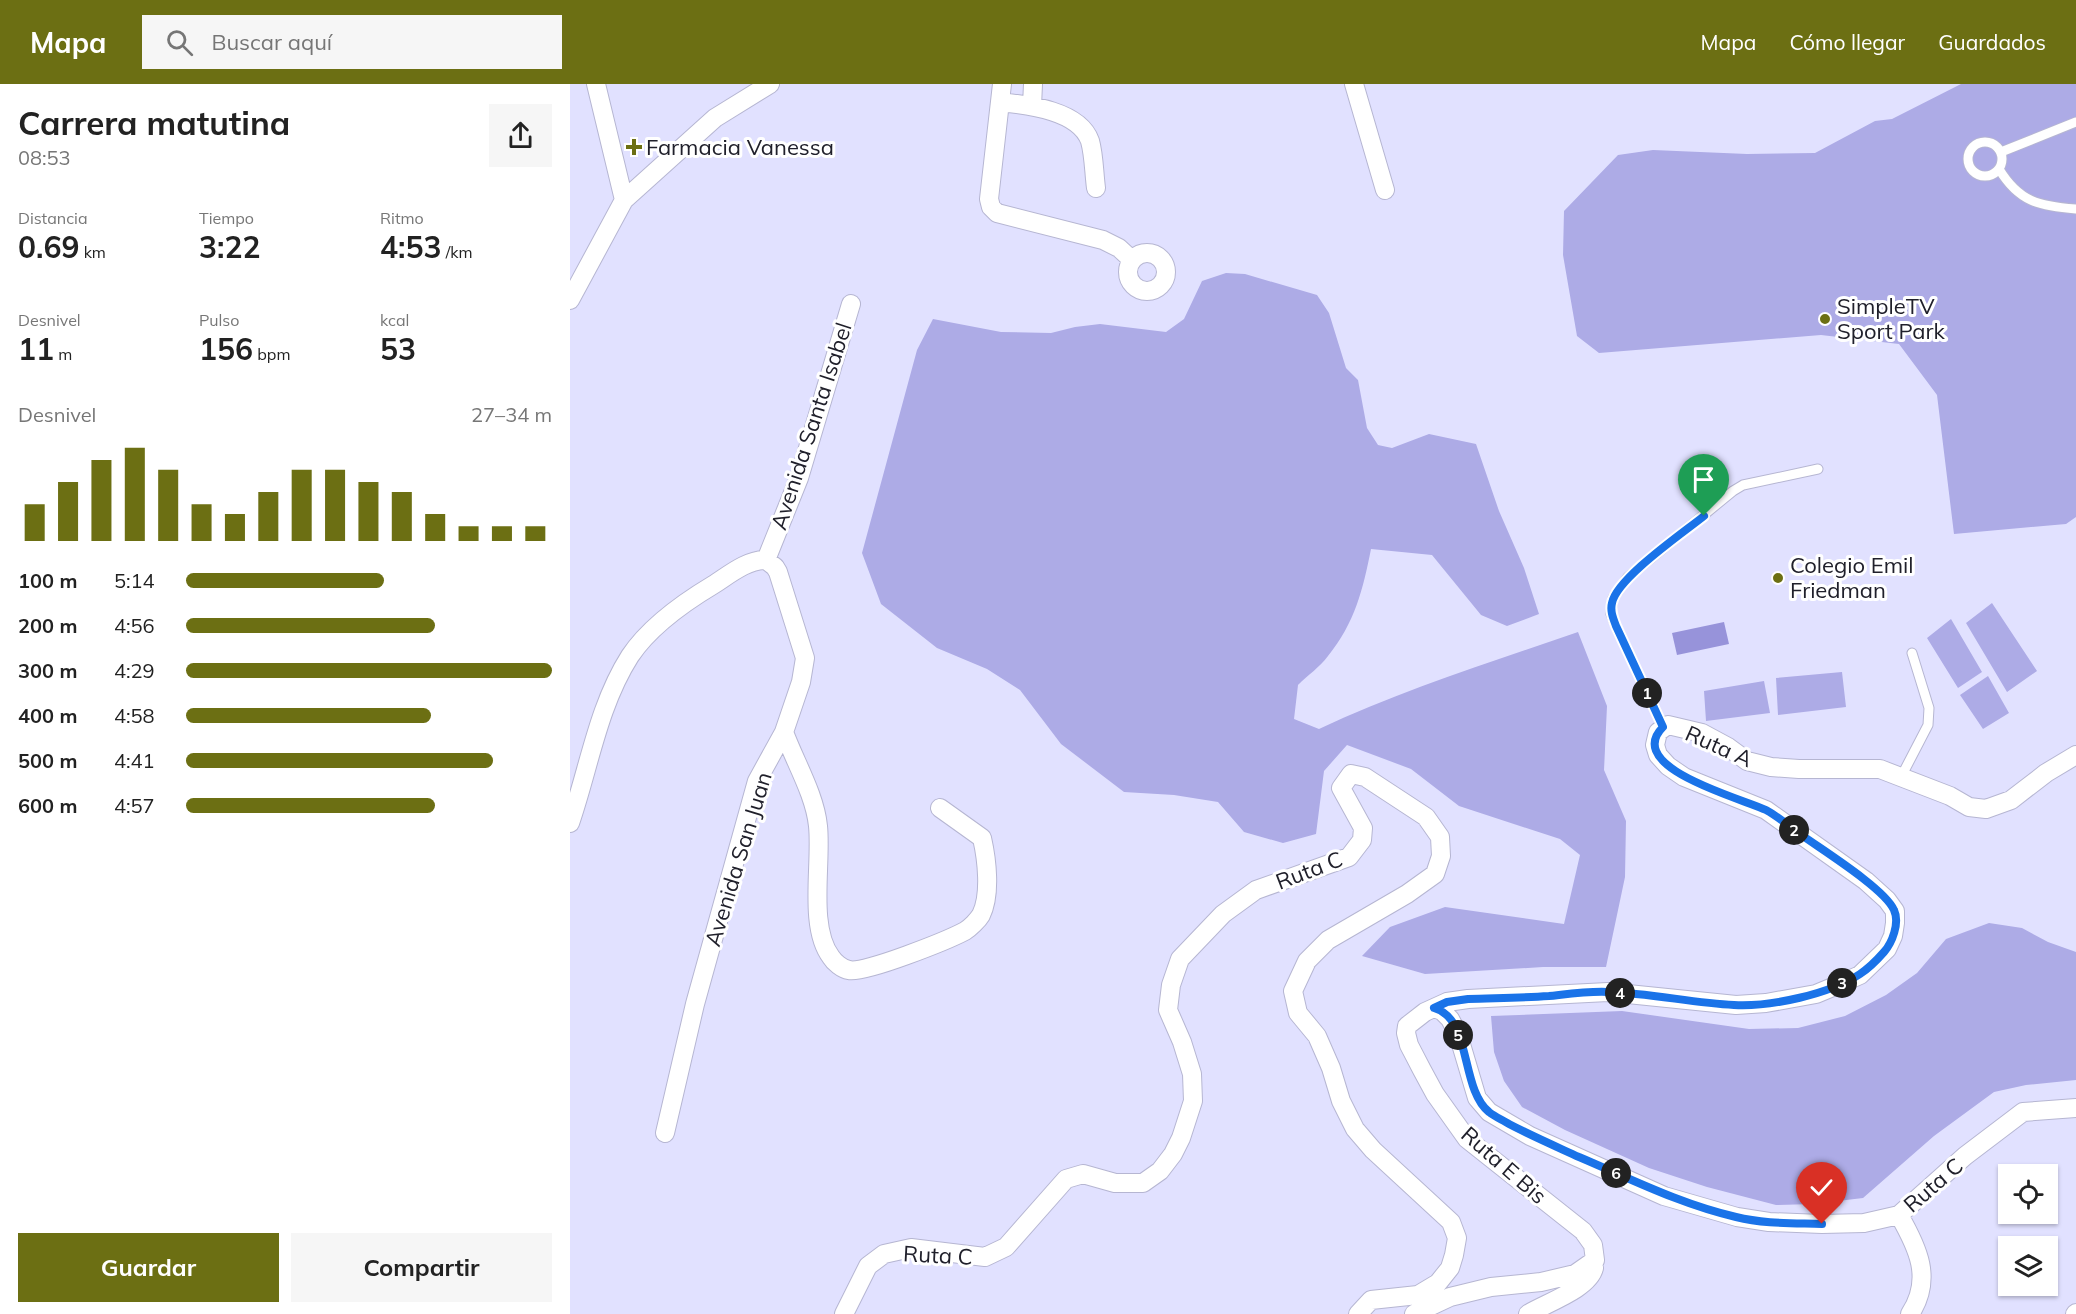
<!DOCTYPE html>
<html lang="es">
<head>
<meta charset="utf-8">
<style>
  body { margin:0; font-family:Mulish,sans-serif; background:#f6f6f6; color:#222; height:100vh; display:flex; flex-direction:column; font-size:22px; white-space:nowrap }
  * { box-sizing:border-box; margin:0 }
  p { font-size:20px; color:#767676 }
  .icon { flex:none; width:33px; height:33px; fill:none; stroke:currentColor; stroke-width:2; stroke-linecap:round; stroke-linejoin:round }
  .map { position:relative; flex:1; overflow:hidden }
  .panel { display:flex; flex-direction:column; background:#fff; width:570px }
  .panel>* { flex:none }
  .controls { position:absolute; left:1428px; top:1080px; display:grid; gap:12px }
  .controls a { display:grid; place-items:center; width:60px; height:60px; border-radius:0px; background:#fff; box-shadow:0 2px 4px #0004; font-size:30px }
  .pin { position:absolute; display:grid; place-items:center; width:51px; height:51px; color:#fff; margin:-62px -26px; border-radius:50% 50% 50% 0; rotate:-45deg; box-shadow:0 0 6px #0007 }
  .pin .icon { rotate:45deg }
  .km { position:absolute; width:30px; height:30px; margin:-15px; border-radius:50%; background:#222; color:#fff; font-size:16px; line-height:30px; text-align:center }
  .round { display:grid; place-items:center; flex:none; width:63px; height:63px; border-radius:0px; background:#f6f6f6 }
  .overview { display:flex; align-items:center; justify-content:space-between; height:102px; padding:0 18px }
  h1 { font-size:33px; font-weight:700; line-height:45px }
  .figures { display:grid; grid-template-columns:repeat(3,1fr); gap:9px; height:102px; padding:6px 18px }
  .figures div { display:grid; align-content:center }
  .figures b { font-size:30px; font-weight:700 }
  .figures small { font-size:16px; font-weight:400 }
  .figures p { font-size:16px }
  .chart { height:168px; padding:12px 18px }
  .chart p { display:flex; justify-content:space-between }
  .chart svg { width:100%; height:108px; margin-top:6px; stroke:#6c6f13; stroke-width:6 }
  .cta { display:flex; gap:12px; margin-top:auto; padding:12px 18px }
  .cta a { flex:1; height:69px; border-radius:0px; background:#6c6f13; color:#fff; font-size:24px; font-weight:700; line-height:69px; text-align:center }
  .cta a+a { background:#f6f6f6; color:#222 }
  ul { padding:0 18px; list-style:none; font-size:20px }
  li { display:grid; grid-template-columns:96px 72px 1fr; align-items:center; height:45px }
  li i { height:15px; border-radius:8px; background:#6c6f13 }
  header { display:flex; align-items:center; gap:36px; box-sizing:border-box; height:84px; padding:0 30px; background:#6c6f13; color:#fff }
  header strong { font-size:28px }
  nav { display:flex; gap:33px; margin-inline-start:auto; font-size:21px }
  .search { width:420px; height:54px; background:#f6f6f6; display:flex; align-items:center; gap:15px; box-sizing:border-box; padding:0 21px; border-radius:0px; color:#767676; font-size:22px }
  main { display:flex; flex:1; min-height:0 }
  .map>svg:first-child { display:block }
  .green { fill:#adabe6 }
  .water { fill:#9793da }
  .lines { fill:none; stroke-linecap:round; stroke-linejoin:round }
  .lane-casing { stroke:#b6b6d2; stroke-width:11 }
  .street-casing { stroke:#b6b6d2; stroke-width:20 }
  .lane { stroke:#fff; stroke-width:9 }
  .street { stroke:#fff; stroke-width:18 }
  .route-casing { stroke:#fff; stroke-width:12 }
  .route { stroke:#1a73e8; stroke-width:8 }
  .poi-dot { fill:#6c6f13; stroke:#fff; stroke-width:2 }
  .labels { text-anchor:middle; stroke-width:6; stroke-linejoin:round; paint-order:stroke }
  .poi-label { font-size:22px; fill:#20202b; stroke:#fff; text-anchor:start }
  .street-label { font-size:22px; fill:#20202b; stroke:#fff }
</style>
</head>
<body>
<header>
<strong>Mapa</strong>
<div class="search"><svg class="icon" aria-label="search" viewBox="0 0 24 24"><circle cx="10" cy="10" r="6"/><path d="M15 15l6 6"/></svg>Buscar aquí</div>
<nav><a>Mapa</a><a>Cómo llegar</a><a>Guardados</a></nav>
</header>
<main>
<section class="panel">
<div class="overview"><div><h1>Carrera matutina</h1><p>08:53</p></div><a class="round"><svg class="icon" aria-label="share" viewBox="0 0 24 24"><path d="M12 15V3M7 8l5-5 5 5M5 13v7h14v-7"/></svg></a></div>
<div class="figures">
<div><p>Distancia</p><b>0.69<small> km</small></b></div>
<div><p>Tiempo</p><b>3:22</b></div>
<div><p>Ritmo</p><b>4:53<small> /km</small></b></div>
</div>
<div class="figures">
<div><p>Desnivel</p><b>11<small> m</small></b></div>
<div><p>Pulso</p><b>156<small> bpm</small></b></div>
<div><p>kcal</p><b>53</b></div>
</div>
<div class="chart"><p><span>Desnivel</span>27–34 m</p>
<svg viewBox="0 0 160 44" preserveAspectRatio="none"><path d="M5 44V29M15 44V20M25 44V11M35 44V6M45 44V15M55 44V29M65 44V33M75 44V24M85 44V15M95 44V15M105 44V20M115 44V24M125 44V33M135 44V38M145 44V38M155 44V38"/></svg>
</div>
<ul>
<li><b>100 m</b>5:14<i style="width:54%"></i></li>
<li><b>200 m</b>4:56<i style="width:68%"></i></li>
<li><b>300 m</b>4:29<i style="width:100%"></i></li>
<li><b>400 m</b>4:58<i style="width:67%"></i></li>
<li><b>500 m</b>4:41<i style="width:84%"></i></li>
<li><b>600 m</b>4:57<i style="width:68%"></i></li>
</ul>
<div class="cta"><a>Guardar</a><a>Compartir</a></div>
</section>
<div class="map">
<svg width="1506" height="1230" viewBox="0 0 1506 1230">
  <rect width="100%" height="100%" fill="#e1e1ff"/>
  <!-- green -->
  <path class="green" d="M1391,0h115v433l-10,7 -112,10 -17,-139 -38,-51 -78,-9 -222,18 -22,-17 -14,-81 1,-44 54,-56 35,-5 94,4 68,-1 60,-32 17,-2z
    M656,189l19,1 72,21 12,18 17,55 12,12 9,48 11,17 14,3 37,-14 47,10 23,67 25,57 15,46 -32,12 -26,-11 -49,-60 -61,-6c-8,40 -16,74 -43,107 -8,11 -20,19 -30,29l-4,34 25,10c83,-39 172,-67 259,-97l29,74 -3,64 22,51 -1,56 -19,90h-63l-118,7 -63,-18 28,-29 55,-20 119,17 16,-69 -20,-16 -101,-33 -48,-37 -64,-24 -23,26 -8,63 -33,9 -39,-11 -26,-30 -44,-7 -50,-3 -63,-48 -41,-54 -33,-21 -50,-21 -56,-44 -19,-51 55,-203 16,-31 68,13 50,1 24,-6 25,-3 66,8 18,-13 18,-38z
    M1422,519l45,68 -30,21 -41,-69z
    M1381,535l31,53 -24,16 -31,-50z
    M1272,588l4,35 -68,8 -2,-37z
    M1418,592l21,37 -26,16 -23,-34z
    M1194,597l6,32 -64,8 -2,-30z
    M1419,839l33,5 26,14 28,10v128l-50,5 -32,7 -60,44 -71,62 -50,6 -37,1 -69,-18 -58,-19 -84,-38 -43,-23 -18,-26 -10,-29 -3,-36 131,-5 127,18 49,-1 47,-12 41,-21 31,-22 29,-34z"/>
  <!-- water -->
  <path class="water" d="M1154,538l5,22 -52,11 -5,-22z"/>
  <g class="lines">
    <defs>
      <path id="lane" d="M1398 75a17 17 0 1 1 34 0a17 17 0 1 1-34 0Z
        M1431,68l75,-30
        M1429,85c20,33 40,37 77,40
        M1093,643l-47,-101 -5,-12 1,-10 1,-6 15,-21 105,-86 10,-6 75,-16
        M1331,693l27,-52 1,-17 -17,-55"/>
      <path id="street" d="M432,0l-13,115 2,8 6,6 106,27 16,8 13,12
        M784,0l31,106
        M430,18c27,3 79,8 90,39 4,14 4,32 6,47
        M462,22l1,-22
        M54,116l91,-82 55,-34
        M558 188a19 19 0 1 1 38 0a19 19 0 1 1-38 0Z
        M0,216l54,-100 -28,-116
        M196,476l33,-82 52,-174
        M214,648c11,30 31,63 34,94 4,37 -10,101 13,131 3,5 11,12 18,13 15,4 99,-30 116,-39 5,-3 13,-11 16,-16 10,-20 6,-55 1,-77l-42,-30
        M0,739c19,-55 28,-117 60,-167 20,-30 53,-53 83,-71 16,-10 33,-25 53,-25
        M864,924l8,3 8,8 8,15 19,64 12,14 41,24 134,60 73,21 32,5 53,2 42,-1 35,-8 66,-59 58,-44 53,-4
        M95,1049l30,-129 62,-223 27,-49 17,-50 4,-24 -27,-86 -3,-5 -9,-7
        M1329,1131c19,33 34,64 11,99
        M274,1230l24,-48 16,-12 27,-6 74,9 21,-10 60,-68 17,-5 32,9h28l17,-12 13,-17 8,-16 12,-37 -1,-27 -10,-32 -14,-32 3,-25 9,-26 43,-45 33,-24 93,-33 13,-17 1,-12 -22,-40 10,-14 14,3 61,40 14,20 1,19 -6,18 -28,20 -79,46 -21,21 -14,30 5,22 19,23 14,32 10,33 14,28 18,21 78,72 6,16 -3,17 -4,13 -12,15 -20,12 -47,5 -13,14
        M844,1230l36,-17 41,-10 50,-5 34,-8 20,-14 -2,-15 -10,-14 -116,-92 -32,-45 -13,-24 -13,-25 -3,-12 1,-7 18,-14 22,-10 21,-3 140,-7 128,13 30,-2 50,-9 24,-10 20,-9 27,-26 6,-13 2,-13v-12l-8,-11 -21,-19 -100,-71 -82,-33 -16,-11 -10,-11 -3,-10 3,-13 10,-7 34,8 26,14 19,14 24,6 28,2h81l70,27 19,11 17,2 25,-9 35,-27 30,-18
        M958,1230c18,-11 61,-25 66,-46
        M1505,1230l1,-1"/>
    </defs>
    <!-- lane casing -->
    <use href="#lane" class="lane-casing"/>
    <!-- street casing -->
    <use href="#street" class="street-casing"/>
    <!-- lane -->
    <use href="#lane" class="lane"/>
    <!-- street -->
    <use href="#street" class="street"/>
  </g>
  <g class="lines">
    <defs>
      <path id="route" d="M1134,432c-21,17 -87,62 -92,87 -2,8 1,15 4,23l47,101c-41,41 81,72 103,83 13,7 25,18 37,26 21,15 82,53 91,74 6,13 -2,33 -10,42 -7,8 -15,16 -24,22 -30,20 -89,33 -126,31 -42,-2 -84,-12 -126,-13 -19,-1 -40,2 -59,4 -27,2 -54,2 -81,3l-21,3 -13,6c38,10 26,81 55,104 6,5 14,8 20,12 23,12 46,22 70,33 52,22 101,47 157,60 28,7 57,6 86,7"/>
    </defs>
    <!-- route casing -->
    <use href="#route" class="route-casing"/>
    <!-- route -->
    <use href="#route" class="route"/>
  </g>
  <!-- markers -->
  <g class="poi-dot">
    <path d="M61 54h6v6h6v6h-6v6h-6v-6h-6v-6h6z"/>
    <circle cx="1255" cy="235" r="6"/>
    <circle cx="1208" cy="494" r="6"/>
  </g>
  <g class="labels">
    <!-- poi labels -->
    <g class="poi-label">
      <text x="76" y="71">Farmacia Vanessa</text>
      <text x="1267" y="230">SimpleTV<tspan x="1267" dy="25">Sport Park</tspan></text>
      <text x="1220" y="489">Colegio Emil<tspan x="1220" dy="25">Friedman</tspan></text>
    </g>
    <!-- street labels -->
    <g class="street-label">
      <text transform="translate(241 342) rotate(-72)" y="8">Avenida Santa Isabel</text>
      <text transform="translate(1149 662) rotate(24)" y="8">Ruta A</text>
      <text transform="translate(168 775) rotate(-73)" y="8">Avenida San Juan</text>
      <text transform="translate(739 786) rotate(-21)" y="8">Ruta C</text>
      <text transform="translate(934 1081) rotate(41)" y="8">Ruta E Bis</text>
      <text transform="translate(1363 1101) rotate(-41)" y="8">Ruta C</text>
      <text transform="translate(368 1171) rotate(3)" y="8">Ruta C</text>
    </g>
  </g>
</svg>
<div class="controls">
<a><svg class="icon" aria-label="locate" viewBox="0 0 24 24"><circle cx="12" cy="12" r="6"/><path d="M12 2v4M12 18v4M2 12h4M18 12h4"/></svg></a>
<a><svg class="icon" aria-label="layers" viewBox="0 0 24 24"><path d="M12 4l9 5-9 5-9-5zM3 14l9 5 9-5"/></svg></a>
</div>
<div class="pin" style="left:1134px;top:432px;background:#1e9e55"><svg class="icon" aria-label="arrive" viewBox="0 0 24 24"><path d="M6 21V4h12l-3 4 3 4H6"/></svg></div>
<div class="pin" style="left:1252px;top:1140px;background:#d93025"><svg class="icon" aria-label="check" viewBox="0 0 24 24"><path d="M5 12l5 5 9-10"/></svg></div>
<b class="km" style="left:1077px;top:609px">1</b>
<b class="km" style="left:1224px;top:746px">2</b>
<b class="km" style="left:1272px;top:899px">3</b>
<b class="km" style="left:1050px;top:909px">4</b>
<b class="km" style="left:888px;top:951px">5</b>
<b class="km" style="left:1046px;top:1089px">6</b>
</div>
</main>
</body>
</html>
